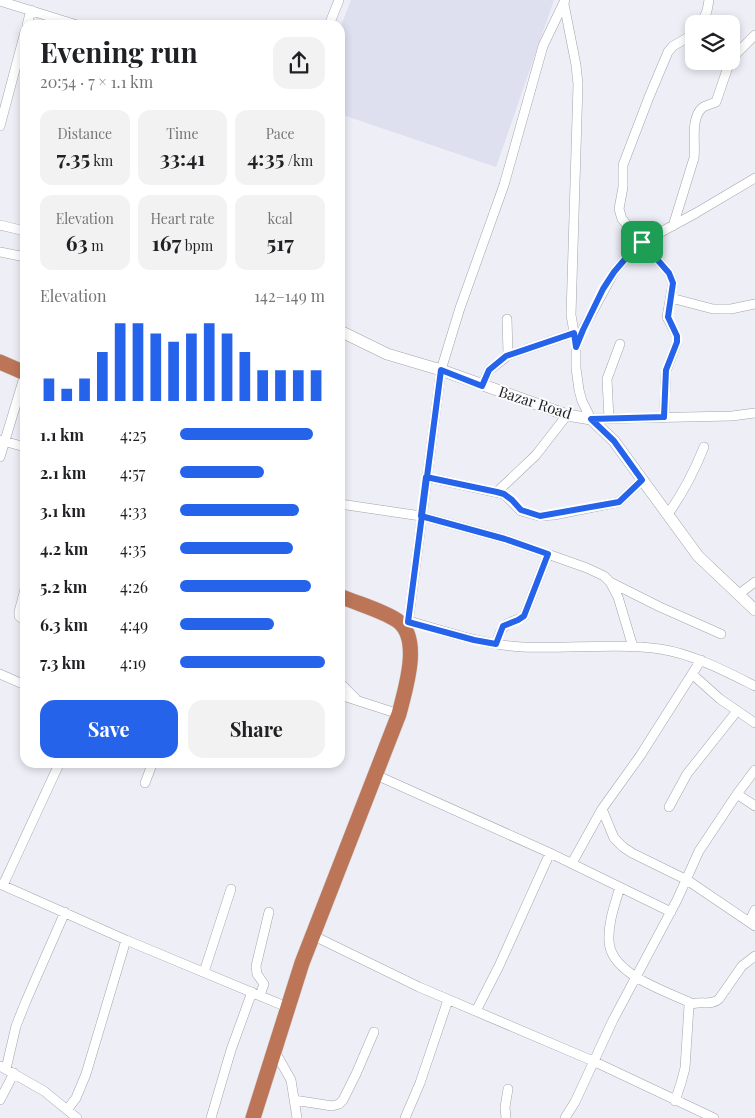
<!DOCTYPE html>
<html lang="en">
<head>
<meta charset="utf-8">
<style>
  body { margin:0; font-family:"Playfair Display",serif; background:#f2f2f2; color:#202124; height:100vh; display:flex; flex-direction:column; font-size:19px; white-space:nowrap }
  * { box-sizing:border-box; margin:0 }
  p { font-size:16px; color:#757577 }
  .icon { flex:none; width:28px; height:28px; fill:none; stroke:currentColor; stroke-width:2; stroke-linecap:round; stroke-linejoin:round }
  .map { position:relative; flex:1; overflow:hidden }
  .sheet { position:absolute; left:20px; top:20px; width:325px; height:748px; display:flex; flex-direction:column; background:#fff; border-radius:15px; box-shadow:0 2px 8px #0003 }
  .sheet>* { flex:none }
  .fabs { position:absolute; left:685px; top:15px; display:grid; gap:10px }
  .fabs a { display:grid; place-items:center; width:55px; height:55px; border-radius:10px; background:#fff; box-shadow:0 2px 8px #0003; font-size:25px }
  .pin { position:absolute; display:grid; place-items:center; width:42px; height:42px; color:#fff; margin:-21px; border-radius:10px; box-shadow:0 2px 8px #0006 }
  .round { display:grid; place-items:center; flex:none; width:52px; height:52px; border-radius:15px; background:#f2f2f2 }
  .head { display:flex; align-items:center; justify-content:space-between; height:85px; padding:0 20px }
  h1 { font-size:28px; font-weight:700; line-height:38px }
  .stats { display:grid; grid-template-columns:repeat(3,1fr); gap:8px; height:85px; padding:5px 20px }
  .stats div { display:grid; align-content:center; border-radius:12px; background:#f2f2f2; text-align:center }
  .stats b { font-size:21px; font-weight:700 }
  .stats small { font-size:14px; font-weight:400 }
  .stats p { font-size:14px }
  .chart { height:140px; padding:10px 20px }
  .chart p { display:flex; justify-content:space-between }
  .chart svg { width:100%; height:90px; margin-top:5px; stroke:#2563eb; stroke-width:6 }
  .primary-button { display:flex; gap:10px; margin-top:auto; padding:10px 20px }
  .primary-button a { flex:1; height:58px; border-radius:15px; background:#2563eb; color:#fff; font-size:20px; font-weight:700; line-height:58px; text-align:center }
  .primary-button a+a { background:#f2f2f2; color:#202124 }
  ul { padding:0 20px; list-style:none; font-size:16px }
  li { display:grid; grid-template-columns:80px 60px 1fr; align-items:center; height:38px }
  li i { height:12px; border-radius:6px; background:#2563eb }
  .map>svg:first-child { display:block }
  .built { fill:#dee0ef }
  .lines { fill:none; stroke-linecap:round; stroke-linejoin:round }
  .street-casing { stroke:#a3a4ac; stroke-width:10 }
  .secondary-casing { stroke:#a3a4ac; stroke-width:12 }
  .highway-casing { stroke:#cecece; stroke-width:16 }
  .street { stroke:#fff; stroke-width:9 }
  .secondary { stroke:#fff; stroke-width:11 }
  .highway { stroke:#bc7557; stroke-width:15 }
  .route-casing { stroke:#fff; stroke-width:10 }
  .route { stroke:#2563eb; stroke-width:6 }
  .labels { text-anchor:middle; stroke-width:4; stroke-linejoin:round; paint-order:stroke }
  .street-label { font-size:15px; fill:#1e1f22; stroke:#fcfcfe }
</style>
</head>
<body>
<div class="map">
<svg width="755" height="1118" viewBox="0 0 755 1118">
  <rect width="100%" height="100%" fill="#edeef6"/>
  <!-- built -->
  <path class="built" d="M351,0h203l-58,167 -156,-53v-86z"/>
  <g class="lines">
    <defs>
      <path id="street" d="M0,1l77,24
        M564,4l12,61 2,19 -7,231 5,29
        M701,24l6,-13 2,-11
        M27,25l4,-15
        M329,25l10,-25
        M731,59l24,-24
        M0,126l25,-94
        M755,178l-59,35 -59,32 -23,27 -31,57 -7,18v21l3,22 3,11 9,18 141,-3 23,-3
        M0,225l25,6
        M673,226l21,-68c2,-14 -4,-39 8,-50 4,-3 10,-4 14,-6l14,-41
        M0,252l25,5
        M671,298l42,11h18l24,-5
        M506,356l68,-23
        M482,386l7,-16 16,-12 3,-5 -1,-34
        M664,417l2,-46 11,-29v-6l-10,-19 6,-34 -4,-10 -47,-54 -3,-10 4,-22v-22l26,-68 19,-45 5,-6 21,-12
        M609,419l-2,-40 13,-35
        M0,440l25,7
        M0,457l25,-83
        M426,477l78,17 17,17 18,5 15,-1 65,-13 23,-22
        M497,492l39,-37 31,-40
        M340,504l81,12 84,23 82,29 17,8 6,6 8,15 15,50
        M668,514c15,-21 26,-42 36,-67
        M610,582l50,25 61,27
        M25,589l-6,23v4l6,5
        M739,594l16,-12
        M409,621c37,11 75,24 114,26 45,2 92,-4 137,2 33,5 65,22 95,37
        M407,631l34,-261 19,-62 44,-123 39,-139 22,-46
        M496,644c3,-8 5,-18 13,-21 5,-3 10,-3 15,-7l24,-62
        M0,674l25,11
        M692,674l28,25 35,24
        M340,683l16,16
        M340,695l59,19
        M376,775l174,78 121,59
        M145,783l8,-21
        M737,794l18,12
        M669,807l18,-33 50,-63
        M602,809l12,29 9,9 9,6 55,27 68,46
        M572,863l30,-54 38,-53 61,-96
        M0,884l126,56 161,67
        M3,885l57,-123
        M620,887c-5,17 -12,36 -11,53 0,34 57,51 82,63
        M749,922l6,-12
        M314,936l105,51 174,74 121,57
        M204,972l27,-83
        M260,995l4,-11 -7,-10 -1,-8 13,-54
        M476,1011l23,-45 51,-113
        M274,1050l17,30 6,38
        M0,1066l44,25 33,27
        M6,1069l10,-43 10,-25 39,-89
        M0,1100l14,-27
        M294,1100l38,6 7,-2 4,-4 13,-26 18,-42
        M675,1101l6,-18 4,-15 4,-62c9,-7 21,1 30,-7l23,-33 13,-10
        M67,1110l9,-12 10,-24 40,-134
        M211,1118l20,-68 21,-58
        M405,1118l15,-35 28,-83
        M506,1118l-1,-11 3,-18
        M565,1118l10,-16 38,-82 64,-120 22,-49 38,-57 18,-24"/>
      <path id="secondary" d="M340,331l47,23 54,16 126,45 24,4 23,22 84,115 57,54"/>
      <path id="highway" d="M0,362l25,11
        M253,1118l49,-155 97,-249c6,-24 23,-75 -1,-93 -16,-11 -40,-17 -58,-25"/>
    </defs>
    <!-- street casing -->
    <use href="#street" class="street-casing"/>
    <!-- secondary casing -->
    <use href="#secondary" class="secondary-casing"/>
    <!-- highway casing -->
    <use href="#highway" class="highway-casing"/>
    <!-- street -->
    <use href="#street" class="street"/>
    <!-- secondary -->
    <use href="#secondary" class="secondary"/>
    <!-- highway -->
    <use href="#highway" class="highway"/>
  </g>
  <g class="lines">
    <defs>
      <path id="route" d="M642,242l-5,3 -23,27 -11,17 -20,41 -7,17 -2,-14 -68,23 -17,14 -7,16 -41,-16 -33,252 66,18 22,4 7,-18 15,-6 6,-4 24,-62 -43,-15 -84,-23 5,-39 71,15 7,2 8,6 9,10 19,6 79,-14 23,-22 -28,-39 -23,-22 73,-2 2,-47 11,-28v-6l-9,-19 5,-34 -4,-10 -27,-31"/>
    </defs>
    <!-- route casing -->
    <use href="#route" class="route-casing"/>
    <!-- route -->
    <use href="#route" class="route"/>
  </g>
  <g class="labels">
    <!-- street labels -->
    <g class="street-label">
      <text transform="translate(535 403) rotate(18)" y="5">Bazar Road</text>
    </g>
  </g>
</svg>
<div class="fabs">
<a><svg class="icon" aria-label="layers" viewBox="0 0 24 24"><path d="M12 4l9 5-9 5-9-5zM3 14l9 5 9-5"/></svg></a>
</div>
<div class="pin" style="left:642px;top:242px;background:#1e9e55"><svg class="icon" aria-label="arrive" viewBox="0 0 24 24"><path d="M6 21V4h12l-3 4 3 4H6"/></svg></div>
<section class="sheet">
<div class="head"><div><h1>Evening run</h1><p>20:54 · 7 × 1.1 km</p></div><a class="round"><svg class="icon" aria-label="share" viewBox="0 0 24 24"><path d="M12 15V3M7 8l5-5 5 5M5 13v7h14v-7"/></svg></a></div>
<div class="stats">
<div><p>Distance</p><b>7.35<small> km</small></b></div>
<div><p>Time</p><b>33:41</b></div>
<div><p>Pace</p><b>4:35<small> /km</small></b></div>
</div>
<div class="stats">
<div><p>Elevation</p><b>63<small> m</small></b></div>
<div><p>Heart rate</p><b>167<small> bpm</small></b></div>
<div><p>kcal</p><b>517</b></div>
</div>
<div class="chart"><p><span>Elevation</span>142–149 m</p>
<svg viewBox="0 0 160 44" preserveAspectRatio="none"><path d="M5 44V33M15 44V38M25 44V33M35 44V20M45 44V6M55 44V6M65 44V11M75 44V15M85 44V11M95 44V6M105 44V11M115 44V20M125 44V29M135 44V29M145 44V29M155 44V29"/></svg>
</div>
<ul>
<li><b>1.1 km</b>4:25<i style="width:92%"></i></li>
<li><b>2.1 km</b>4:57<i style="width:58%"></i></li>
<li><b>3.1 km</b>4:33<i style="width:82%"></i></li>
<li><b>4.2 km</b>4:35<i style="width:78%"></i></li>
<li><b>5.2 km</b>4:26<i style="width:90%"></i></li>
<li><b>6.3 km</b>4:49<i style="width:65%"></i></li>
<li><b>7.3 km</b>4:19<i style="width:100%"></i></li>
</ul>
<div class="primary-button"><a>Save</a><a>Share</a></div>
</section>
</div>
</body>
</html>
